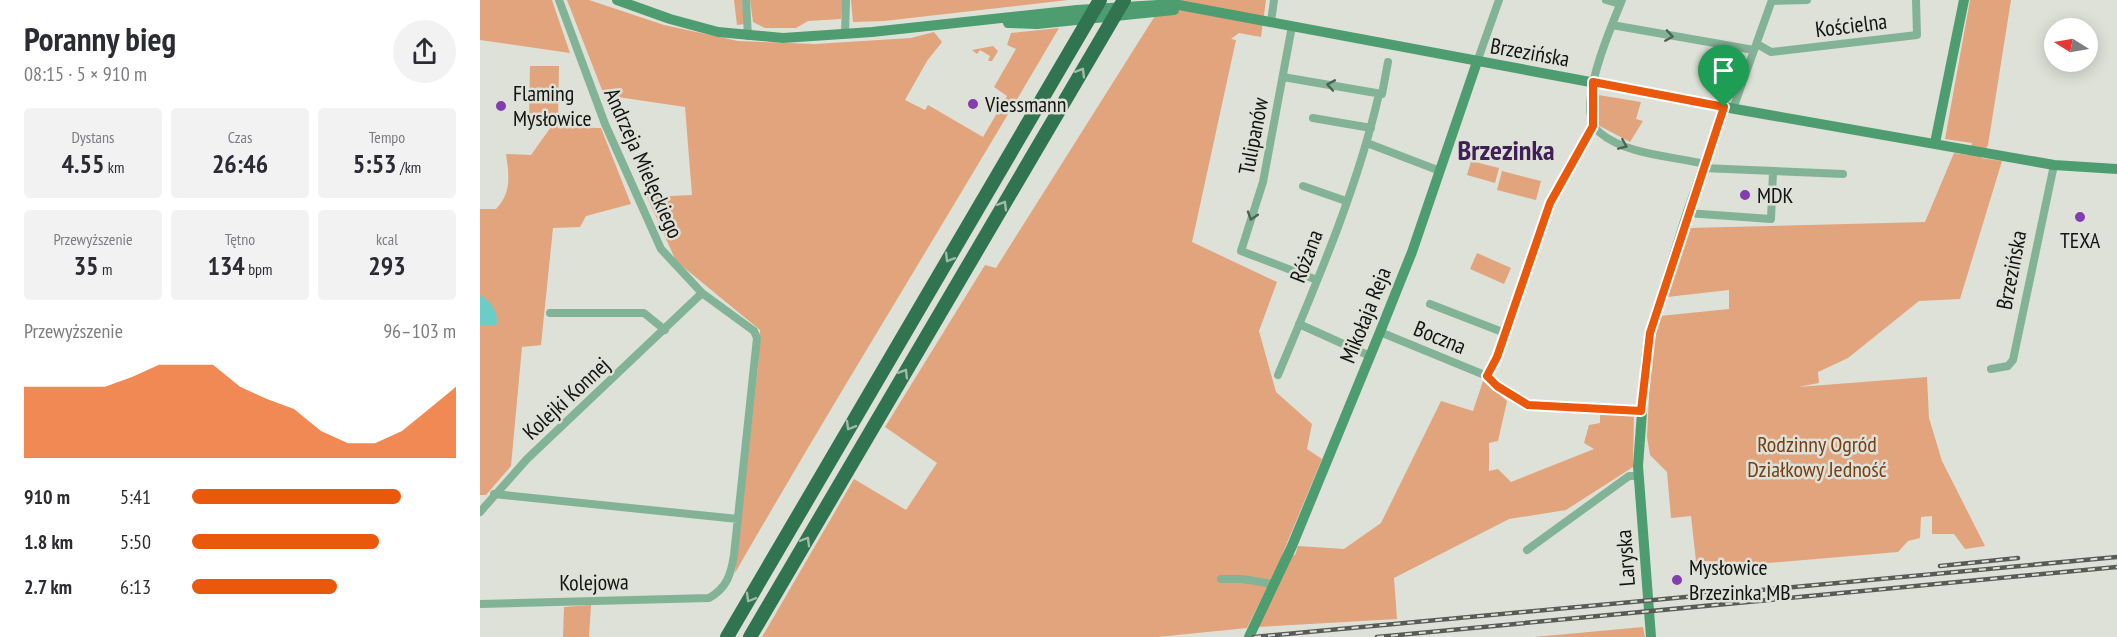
<!DOCTYPE html>
<html lang="pl">
<head>
<meta charset="utf-8">
<style>
  body { margin:0; font-family:"PT Sans Narrow",sans-serif; background:#f2f2f3; color:#2b2b33; height:100vh; display:flex; flex-direction:column; font-size:22px; white-space:nowrap }
  * { box-sizing:border-box; margin:0 }
  p { font-size:20px; color:#7c7c81 }
  .icon { flex:none; width:33px; height:33px; fill:none; stroke:currentColor; stroke-width:2; stroke-linecap:round; stroke-linejoin:round }
  .map { position:relative; flex:1; overflow:hidden }
  .side { display:flex; flex-direction:column; background:#fff; width:480px }
  .side>* { flex:none }
  .needle { width:39px; rotate:281deg }
  .fabs { position:absolute; left:1564px; top:18px; display:grid; gap:12px }
  .fabs a { display:grid; place-items:center; width:54px; height:54px; border-radius:50%; background:#fff; box-shadow:0 3px 15px #0003; font-size:30px }
  .pin { position:absolute; display:grid; place-items:center; width:51px; height:51px; color:#fff; margin:-62px -26px; border-radius:50% 50% 50% 0; rotate:-45deg; box-shadow:0 0 6px #0007 }
  .pin .icon { rotate:45deg }
  .round { display:grid; place-items:center; flex:none; width:63px; height:63px; border-radius:32px; background:#f2f2f3 }
  .overview { display:flex; align-items:center; justify-content:space-between; height:102px; padding:0 24px }
  h1 { font-size:33px; font-weight:600; line-height:45px }
  .figures { display:grid; grid-template-columns:repeat(3,1fr); gap:9px; height:102px; padding:6px 24px }
  .figures div { display:grid; align-content:center; border-radius:6px; background:#f2f2f3; text-align:center }
  .figures b { font-size:26px; font-weight:600 }
  .figures small { font-size:16px; font-weight:400 }
  .figures p { font-size:16px }
  .chart { height:168px; padding:12px 24px }
  .chart p { display:flex; justify-content:space-between }
  .chart svg { width:100%; height:108px; margin-top:6px; fill:#ea580c; opacity:.7 }
  ul { padding:0 24px; list-style:none; font-size:20px }
  li { display:grid; grid-template-columns:96px 72px 1fr; align-items:center; height:45px }
  li i { height:15px; border-radius:8px; background:#ea580c }
  main { display:flex; flex:1; min-height:0 }
  .map>svg:first-child { display:block }
  .green { fill:#e2a47d }
  .water { fill:#6dccc8 }
  .lines { fill:none; stroke-linecap:round; stroke-linejoin:round }
  .street { stroke:#83b396; stroke-width:8 }
  .secondary { stroke:#4e9d71; stroke-width:10 }
  .highway { stroke:#307450; stroke-width:14 }
  .rail-casing { stroke:#585a55; stroke-width:4.5 }
  .rail { stroke:#dee1d7; stroke-width:2; stroke-dasharray:7; stroke-linecap:butt }
  .oneway { stroke:#4b6454 }
  .oneway2 { stroke:#a1bba8 }
  .route-casing { stroke:#fff; stroke-width:12 }
  .route { stroke:#ea580c; stroke-width:8 }
  .poi-dot { fill:#823db1; stroke:#dee1d7; stroke-width:2 }
  .labels { text-anchor:middle; stroke-width:5; stroke-linejoin:round; paint-order:stroke }
  .street-label { font-size:22px; fill:#131411; stroke:#dee1d7 }
  .poi-label { font-size:22px; fill:#131411; stroke:#dee1d7; text-anchor:start }
  .park-label { font-size:22px; fill:#783e13; stroke:#dee1d7 }
  .district-label { font-size:28px; font-weight:bold; fill:#401f57; stroke:#dee1d7 }
</style>
</head>
<body>
<main>
<section class="side">
<div class="overview"><div><h1>Poranny bieg</h1><p>08:15 · 5 × 910 m</p></div><a class="round"><svg class="icon" aria-label="share" viewBox="0 0 24 24"><path d="M12 15V3M7 8l5-5 5 5M5 13v7h14v-7"/></svg></a></div>
<div class="figures">
<div><p>Dystans</p><b>4.55<small> km</small></b></div>
<div><p>Czas</p><b>26:46</b></div>
<div><p>Tempo</p><b>5:53<small> /km</small></b></div>
</div>
<div class="figures">
<div><p>Przewyższenie</p><b>35<small> m</small></b></div>
<div><p>Tętno</p><b>134<small> bpm</small></b></div>
<div><p>kcal</p><b>293</b></div>
</div>
<div class="chart"><p><span>Przewyższenie</span>96–103 m</p>
<svg viewBox="0 0 160 44" preserveAspectRatio="none"><path d="M0 44V15L10 15L20 15L30 15L40 11L50 6L60 6L70 6L80 15L90 20L100 24L110 33L120 38L130 38L140 33L150 24L160 15V44z"/></svg>
</div>
<ul>
<li><b>910 m</b>5:41<i style="width:79%"></i></li>
<li><b>1.8 km</b>5:50<i style="width:71%"></i></li>
<li><b>2.7 km</b>6:13<i style="width:55%"></i></li>
</ul>
</section>
<div class="map">
<svg width="1637" height="637" viewBox="0 0 1637 637">
  <rect width="100%" height="100%" fill="#dee1d7"/>
  <!-- green -->
  <path class="green" d="M0,0h72l18,53 -90,-13z
    M87,0h22l75,25 74,16 77,3 96,-6 23,-6 8,10 -15,19 -22,39 20,10 3,-5 55,32 24,-41 -13,-9 22,-38 -9,-4 4,-12 48,-5c-107,183 -219,362 -324,545l23,-206 2,-37 -84,-69 -29,-64 45,-2 -7,-88 -81,-12z
    M254,0h8l2,24 -7,1z
    M270,0h93l-2,19 -33,2 -12,7h-31l-12,-6z
    M371,0h217l-184,21 -31,1z
    M685,0h101l-5,37 -22,-4 -8,6 5,1 -44,202 85,40 -18,49 17,61 36,32 -5,25 15,10 -40,96h13l3,-9 46,3 37,-26 60,-122 32,10 10,-30 24,20 -9,40 -9,2v28l9,-2 13,13 83,-33 -10,-6 5,-18 11,-2v-12l34,2 -1,54 -67,43 -57,9 -115,59 3,41 -139,8 21,-64 -32,65 -89,9h-396l92,-158 52,31 31,-47 -52,-36 100,-162 11,3z
    M1490,0h41l-23,145 -7,13 21,3 -42,138 -41,2 -71,57 -30,14 1,11 -21,4 129,-10 2,41 13,43 43,85 -20,3 -11,-15h-22v-18l-11,1 -1,21 -12,3 -10,11 -130,11 -72,-2 -5,-45 -20,2 -4,-46 -17,-17 -3,-18 4,-83 9,-38 69,-7v-19l-62,7 21,-69 237,-6 29,-69 15,2 3,-12 -27,-4z
    M513,46l5,5 -6,10h-4l2,-5 -10,-6 -3,4 -5,-4z
    M50,66h29l-1,55 -29,-1z
    M1118,95l43,7 -5,17 7,2 -13,21 -34,-18z
    M71,127l50,1 30,76 -45,12 -6,11 -27,1 -12,117 -19,2 -11,119 -25,29h-6v-286h16c16,-17 13,-34 10,-55l25,1z
    M991,161l28,7 -4,15 -28,-8z
    M1022,171l39,10 -5,19 -39,-10z
    M997,253l34,15 -7,16 -34,-15z
    M111,605l-2,32h-26l1,-30z
    M1163,627l2,10h-111z"/>
  <!-- water -->
  <path class="water" d="M0,295c11,6 20,19 16,31h-16z"/>
  <g class="lines">
    <!-- street -->
    <path class="street" d="M266,0l2,36
      M1126,0l14,4
      M1142,0c-10,25 -49,111 -23,132 27,23 72,24 106,32
      M1292,1l35,-1
      M791,22l3,-22
      M1132,25l142,25
      M812,26l-29,156 -22,69 76,29
      M365,34l1,-34
      M1277,44l14,8 146,-17 -1,-35
      M997,62l22,-62
      M803,77l99,17 6,-32
      M1253,109l39,-109
      M833,118l58,10
      M887,143l73,28
      M1223,168l140,6
      M823,186l43,15
      M1207,213l84,6 2,-47
      M950,304l75,29
      M70,313h94l21,17
      M819,324l71,32
      M900,332l107,44 10,10 31,18 113,7
      M1511,369l17,-3 5,-6 41,-195
      M798,375c38,-91 79,-185 101,-281
      M1007,376l10,-19 53,-154 43,-77
      M14,494l244,25
      M0,512l47,-53 175,-166
      M1047,550l102,-74h10
      M741,579h21l32,5
      M0,604l229,-6c18,-10 22,-24 25,-43l23,-217 -3,-7 -52,-38 -41,-44 -56,-125 -46,-124"/>
    <!-- secondary -->
    <path class="secondary" d="M137,0l53,19 48,13 65,6 89,-6 205,-22 97,-6 550,103 330,58 63,4
      M528,23l29,1 137,-14
      M1455,143l29,-143
      M769,637l43,-91 88,-214 32,-80 65,-190
      M1171,637l-13,-171 8,-108 4,-25 36,-115 38,-111"/>
    <!-- highway -->
    <path class="highway" d="M247,637l373,-637
      M270,637l374,-637"/>
    <defs>
      <path id="rail" d="M1460,566l78,-8
        M774,637l863,-80
        M897,637l740,-70"/>
    </defs>
    <!-- rail casing -->
    <use href="#rail" class="rail-casing"/>
    <!-- rail -->
    <use href="#rail" class="rail"/>
  </g>
  <!-- one-way arrows -->
  <defs><path id="oneway-chevron" d="M-2-3.5L2.5 0L-2 3.5" fill="none" stroke-width="1.6" stroke-linecap="round" stroke-linejoin="round" transform="scale(1.5)"/></defs>
  <g class="oneway">
    <use href="#oneway-chevron" transform="translate(1189 36) rotate(9)"/>
    <use href="#oneway-chevron" transform="translate(851 85) rotate(-170)"/>
    <use href="#oneway-chevron" transform="translate(1143 145) rotate(23)"/>
    <use href="#oneway-chevron" transform="translate(772 216) rotate(108)"/>
  </g>
  <g class="oneway2">
    <use href="#oneway-chevron" transform="translate(601 72) rotate(-59)"/>
    <use href="#oneway-chevron" transform="translate(523 205) rotate(-59)"/>
    <use href="#oneway-chevron" transform="translate(469 258) rotate(121)"/>
    <use href="#oneway-chevron" transform="translate(424 373) rotate(-59)"/>
    <use href="#oneway-chevron" transform="translate(370 426) rotate(120)"/>
    <use href="#oneway-chevron" transform="translate(326 541) rotate(-60)"/>
    <use href="#oneway-chevron" transform="translate(270 598) rotate(120)"/>
  </g>
  <g class="lines">
    <defs>
      <path id="route" d="M1113,82l131,25 -74,226 -9,78 -113,-6 -31,-19 -10,-10 10,-19 53,-154 43,-77z"/>
    </defs>
    <!-- route casing -->
    <use href="#route" class="route-casing"/>
    <!-- route -->
    <use href="#route" class="route"/>
  </g>
  <!-- markers -->
  <g class="poi-dot">
    <circle cx="493" cy="104" r="6"/>
    <circle cx="21" cy="106" r="6"/>
    <circle cx="1265" cy="195" r="6"/>
    <circle cx="1600" cy="217" r="6"/>
    <circle cx="1197" cy="580" r="6"/>
  </g>
  <g class="labels">
    <!-- street labels -->
    <g class="street-label">
      <text transform="translate(1371 25) rotate(-7)" y="8">Kościelna</text>
      <text transform="translate(1050 52) rotate(10)" y="8">Brzezińska</text>
      <text transform="translate(773 136) rotate(-79)" y="8">Tulipanów</text>
      <text transform="translate(164 163) rotate(66)" y="8">Andrzeja Mielęckiego</text>
      <text transform="translate(826 256) rotate(-69)" y="8">Różana</text>
      <text transform="translate(1531 270) rotate(-79)" y="8">Brzezińska</text>
      <text transform="translate(885 315) rotate(-68)" y="8">Mikołaja Reja</text>
      <text transform="translate(960 337) rotate(22)" y="8">Boczna</text>
      <text transform="translate(86 398) rotate(-43)" y="8">Kolejki Konnej</text>
      <text transform="translate(1145 558) rotate(-94)" y="8">Laryska</text>
      <text transform="translate(114 582) rotate(-1)" y="8">Kolejowa</text>
    </g>
    <!-- poi labels -->
    <g class="poi-label">
      <text x="33" y="101">Flaming<tspan x="33" dy="25">Mysłowice</tspan></text>
      <text x="505" y="112">Viessmann</text>
      <text x="1277" y="203">MDK</text>
      <text x="1600" y="248" text-anchor="middle">TEXA</text>
      <text x="1209" y="575">Mysłowice<tspan x="1209" dy="25">Brzezinka MB</tspan></text>
    </g>
    <!-- park labels -->
    <g class="park-label">
      <text x="1337" y="452">Rodzinny Ogród<tspan x="1337" dy="25">Działkowy Jedność</tspan></text>
    </g>
    <!-- district labels -->
    <g class="district-label">
      <text x="1026" y="160">Brzezinka</text>
    </g>
  </g>
</svg>
<div class="fabs">
<a><svg class="needle" viewBox="-14 -14 28 28"><path d="M0-13l5 13h-10z" fill="#e53935"/><path d="M0 13l5-13h-10z" fill="#7c7c81"/></svg></a>
</div>
<div class="pin" style="left:1244px;top:107px;background:#1e9e55"><svg class="icon" aria-label="arrive" viewBox="0 0 24 24"><path d="M6 21V4h12l-3 4 3 4H6"/></svg></div>
</div>
</main>
</body>
</html>
